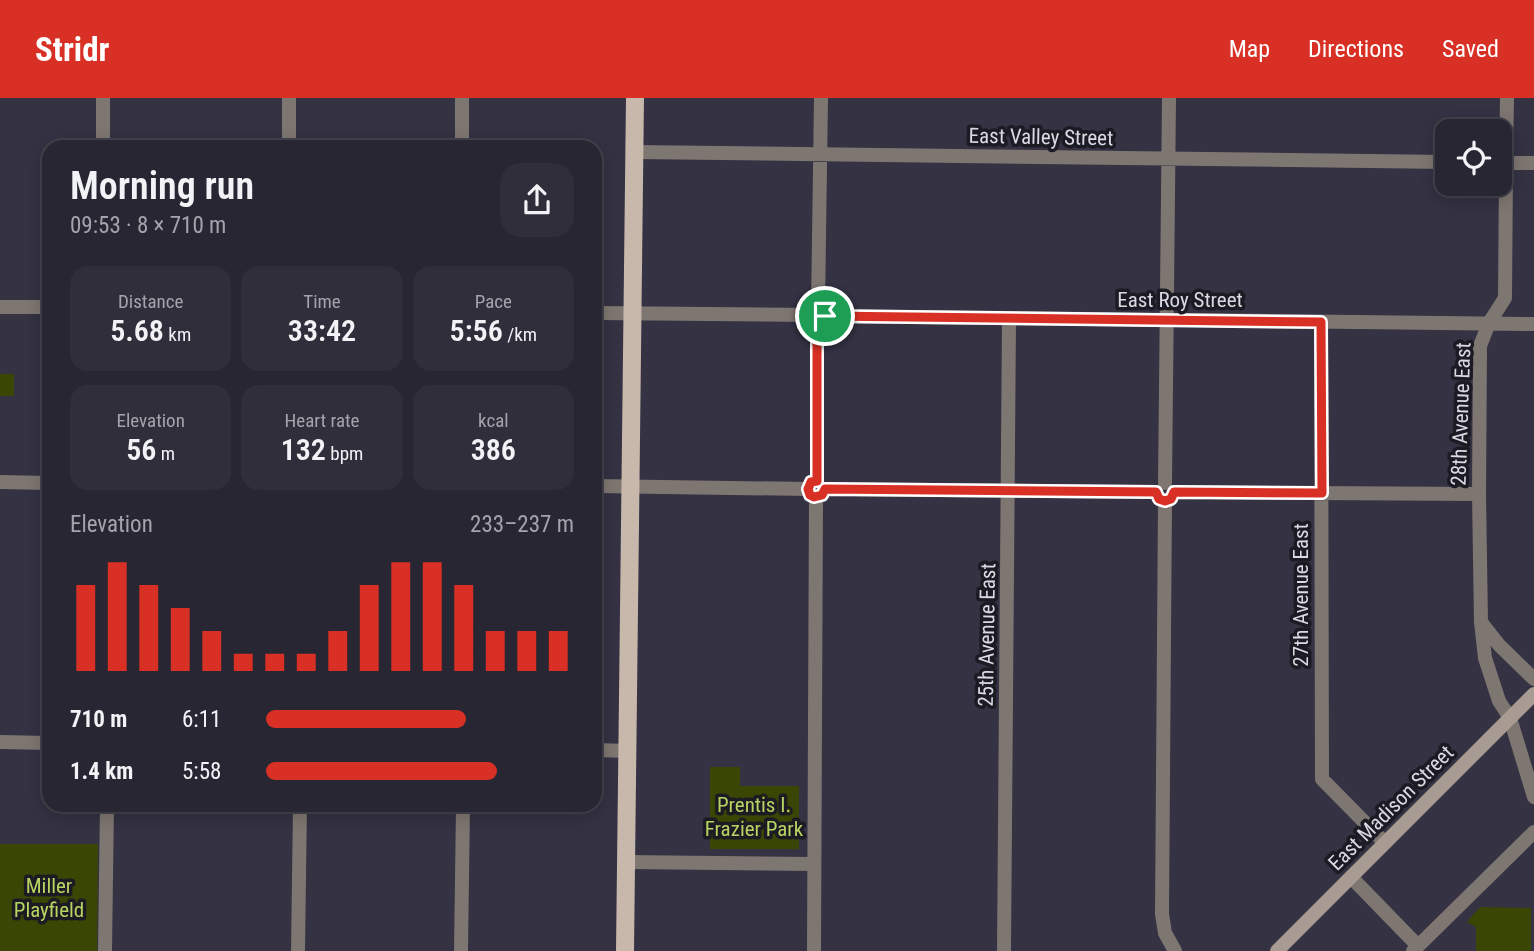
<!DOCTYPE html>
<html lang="en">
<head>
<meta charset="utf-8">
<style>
  body { margin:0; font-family:"Roboto Condensed",sans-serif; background:#2f2e3a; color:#f1f3f6; height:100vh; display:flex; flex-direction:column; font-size:26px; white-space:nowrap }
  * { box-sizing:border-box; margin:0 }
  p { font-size:23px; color:#a4a5ac }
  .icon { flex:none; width:38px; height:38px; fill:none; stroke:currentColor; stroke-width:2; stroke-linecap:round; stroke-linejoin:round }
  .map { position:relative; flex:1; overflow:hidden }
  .drawer { position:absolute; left:42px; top:42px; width:560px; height:672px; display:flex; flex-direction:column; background:#272632; border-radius:21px; box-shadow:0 4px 18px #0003,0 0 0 2px #43434d }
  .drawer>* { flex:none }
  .controls { position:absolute; left:1435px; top:21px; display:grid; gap:14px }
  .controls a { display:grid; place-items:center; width:77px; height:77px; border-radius:14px; background:#272632; box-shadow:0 4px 18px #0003,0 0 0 2px #43434d; font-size:35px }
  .pin { position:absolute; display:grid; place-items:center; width:60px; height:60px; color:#fff; margin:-30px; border:4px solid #fff; border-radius:50%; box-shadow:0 2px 7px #0007 }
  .round { display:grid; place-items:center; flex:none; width:74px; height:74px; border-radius:21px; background:#2f2e3a }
  .head { display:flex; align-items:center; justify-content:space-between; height:119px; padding:0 28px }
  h1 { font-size:38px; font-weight:600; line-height:52px }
  .figures { display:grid; grid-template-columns:repeat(3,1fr); gap:10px; height:119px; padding:7px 28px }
  .figures div { display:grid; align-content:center; border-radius:18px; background:#2f2e3a; text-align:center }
  .figures b { font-size:30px; font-weight:600 }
  .figures small { font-size:19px; font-weight:400 }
  .figures p { font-size:19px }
  .chart { height:196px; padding:14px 28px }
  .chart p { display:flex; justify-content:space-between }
  .chart svg { width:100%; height:126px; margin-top:7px; stroke:#d93025; stroke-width:6 }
  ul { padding:0 28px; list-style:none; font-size:23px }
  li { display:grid; grid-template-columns:112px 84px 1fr; align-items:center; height:52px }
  li i { height:18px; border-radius:9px; background:#d93025 }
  header { display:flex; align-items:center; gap:42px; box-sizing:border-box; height:98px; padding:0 35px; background:#d93025; color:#fff }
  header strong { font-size:33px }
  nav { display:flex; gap:38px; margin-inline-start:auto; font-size:24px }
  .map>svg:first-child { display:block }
  .green { fill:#3a4704 }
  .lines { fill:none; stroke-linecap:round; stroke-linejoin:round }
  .minor { stroke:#7e7670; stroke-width:14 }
  .tertiary { stroke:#7e7670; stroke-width:14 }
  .secondary { stroke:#a89b92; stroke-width:14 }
  .primary { stroke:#c8b7ab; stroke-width:18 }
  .route-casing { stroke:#fff; stroke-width:14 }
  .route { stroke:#d93025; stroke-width:9 }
  .labels { text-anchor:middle; stroke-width:7; stroke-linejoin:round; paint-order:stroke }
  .street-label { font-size:21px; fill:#dadae5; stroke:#1c1b23 }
  .park-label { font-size:21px; fill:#b7d462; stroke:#1c1b23 }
</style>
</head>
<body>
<header>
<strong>Stridr</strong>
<nav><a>Map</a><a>Directions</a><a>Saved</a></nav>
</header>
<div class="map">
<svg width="1534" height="853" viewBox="0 0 1534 853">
  <rect width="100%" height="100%" fill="#343243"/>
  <!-- green -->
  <path class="green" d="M0,276h14v22h-14z
    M710,669h30v19h59v63h-89z
    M0,746h98l-1,107h-97z
    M1480,809l51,1v43h-55v-24l-9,-5z"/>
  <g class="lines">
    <!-- minor -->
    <path class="minor" d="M103,0v49
      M289,49v-49
      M462,49v-49
      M635,54l812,10
      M1506,57l1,-57
      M1514,65h20
      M1506,73l-1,127 -16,25 -9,23 -1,148 2,128 4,36 14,43 11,17
      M0,209h49
      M818,210l3,-210
      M595,215l214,2
      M825,218l709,8
      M1321,224l1,457 63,64
      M817,383v-157
      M0,384l49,1
      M1165,385l4,-385
      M595,388l213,3
      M825,391l331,3
      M1174,394l305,2
      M1165,403l-3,413 3,19 10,18
      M1481,524l18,23 35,34
      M0,644l49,1
      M595,652l33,1
      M627,764l187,2
      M1351,779l67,69
      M105,853l2,-146
      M298,853l2,-146
      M461,853l2,-146
      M814,853l2,-454
      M1004,853l5,-632
      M1413,853l121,-119"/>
    <!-- tertiary -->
    <path class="tertiary" d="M1510,620l24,79"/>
    <!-- secondary -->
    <path class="secondary" d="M1277,853l257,-257"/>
    <!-- primary -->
    <path class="primary" d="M625,853l10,-853"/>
  </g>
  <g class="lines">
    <defs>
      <path id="route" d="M825,218l496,6 1,171 -148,-1 -3,7 -6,2 -6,-2 -3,-7 -331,-3 -3,6 -8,2 -4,-2 -2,-6 3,-7 6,-1v-157l5,-2z"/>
    </defs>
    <!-- route casing -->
    <use href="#route" class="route-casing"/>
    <!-- route -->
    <use href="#route" class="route"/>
  </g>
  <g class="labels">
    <!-- street labels -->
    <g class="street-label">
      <text transform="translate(1041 39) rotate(1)" y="7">East Valley Street</text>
      <text x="1180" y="209">East Roy Street</text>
      <text transform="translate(1461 316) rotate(-88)" y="7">28th Avenue East</text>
      <text transform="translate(1301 497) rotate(-90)" y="7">27th Avenue East</text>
      <text transform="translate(987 537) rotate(-89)" y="7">25th Avenue East</text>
      <text transform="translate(1391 710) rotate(-45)" y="7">East Madison Street</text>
    </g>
    <!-- park labels -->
    <g class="park-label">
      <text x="754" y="714">Prentis I.<tspan x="754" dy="24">Frazier Park</tspan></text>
      <text x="49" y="795">Miller<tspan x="49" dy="24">Playfield</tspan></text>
    </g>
  </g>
</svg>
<div class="controls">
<a><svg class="icon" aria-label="locate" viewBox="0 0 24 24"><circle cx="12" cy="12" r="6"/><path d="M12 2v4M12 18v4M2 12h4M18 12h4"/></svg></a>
</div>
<div class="pin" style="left:825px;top:218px;background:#1e9e55"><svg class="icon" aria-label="arrive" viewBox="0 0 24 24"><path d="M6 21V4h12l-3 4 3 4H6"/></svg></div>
<section class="drawer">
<div class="head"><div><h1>Morning run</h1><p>09:53 · 8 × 710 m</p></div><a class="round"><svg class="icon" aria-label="share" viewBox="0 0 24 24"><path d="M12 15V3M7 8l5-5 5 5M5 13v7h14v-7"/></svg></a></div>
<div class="figures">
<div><p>Distance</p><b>5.68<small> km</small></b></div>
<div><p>Time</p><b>33:42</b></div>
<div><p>Pace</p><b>5:56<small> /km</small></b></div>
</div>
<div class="figures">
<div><p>Elevation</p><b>56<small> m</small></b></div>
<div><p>Heart rate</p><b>132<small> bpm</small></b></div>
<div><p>kcal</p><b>386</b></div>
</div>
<div class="chart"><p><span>Elevation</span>233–237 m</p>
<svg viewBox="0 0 160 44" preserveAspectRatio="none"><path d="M5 44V14M15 44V6M25 44V14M35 44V22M45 44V30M55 44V38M65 44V38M75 44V38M85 44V30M95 44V14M105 44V6M115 44V6M125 44V14M135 44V30M145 44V30M155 44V30"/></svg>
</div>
<ul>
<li><b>710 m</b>6:11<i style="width:65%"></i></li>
<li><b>1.4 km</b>5:58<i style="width:75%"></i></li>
</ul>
</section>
</div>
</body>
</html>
